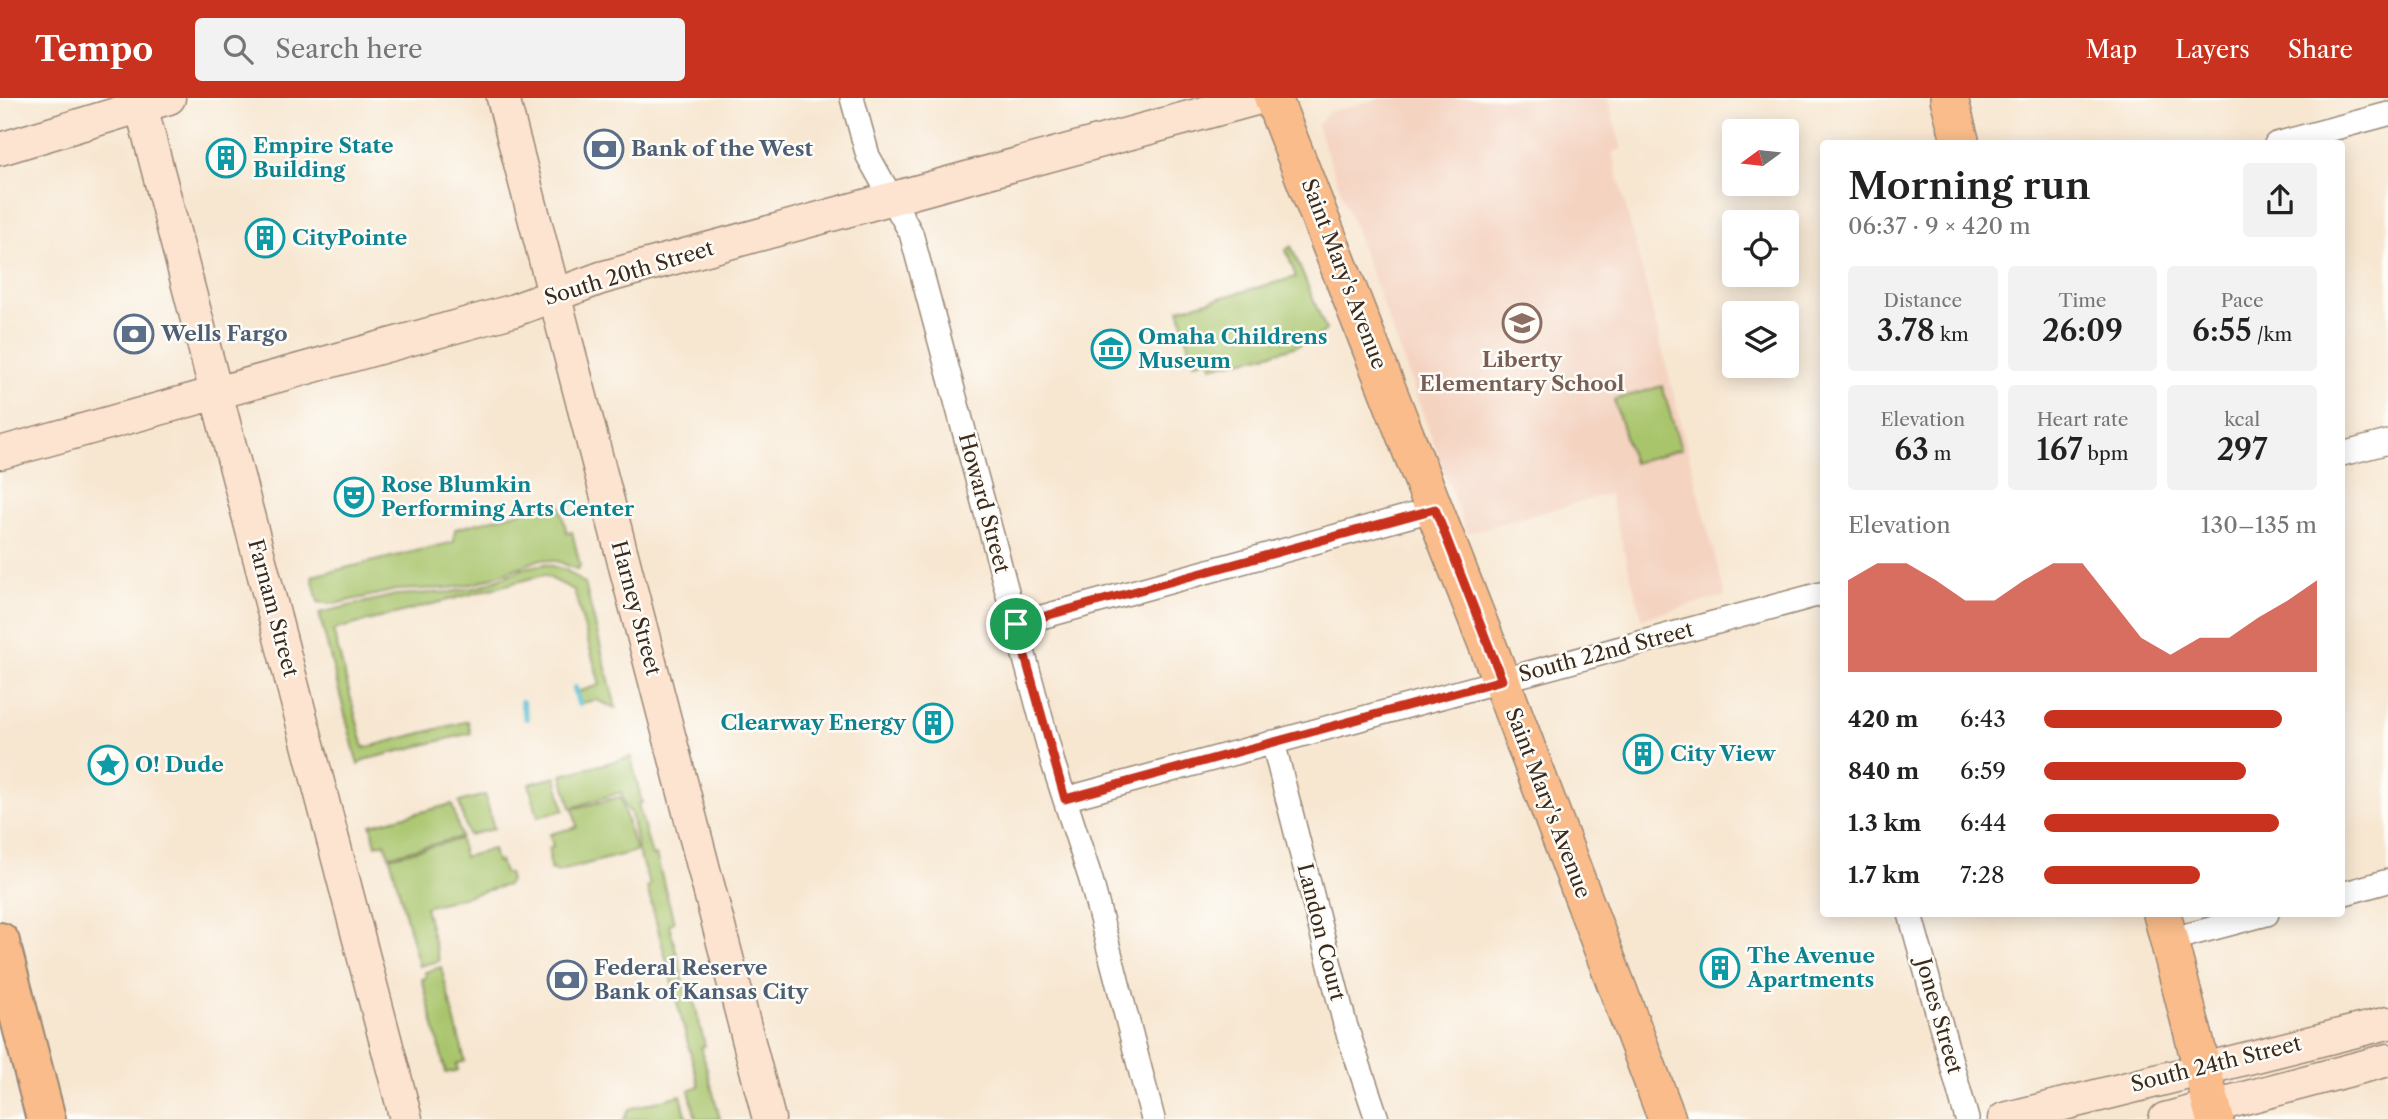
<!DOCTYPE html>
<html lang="en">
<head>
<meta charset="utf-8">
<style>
  body { margin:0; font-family:"Libre Caslon Text",serif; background:#f2f2f2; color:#222; height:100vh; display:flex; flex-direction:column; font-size:26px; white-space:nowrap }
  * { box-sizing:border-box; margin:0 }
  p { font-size:23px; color:#767676 }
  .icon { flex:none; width:38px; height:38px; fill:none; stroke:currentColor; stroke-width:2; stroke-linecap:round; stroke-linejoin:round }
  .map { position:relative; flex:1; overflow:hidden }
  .side { position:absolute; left:1820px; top:42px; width:525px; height:777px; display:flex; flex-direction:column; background:#fff; border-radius:7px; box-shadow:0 4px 18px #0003 }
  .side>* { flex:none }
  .needle { width:46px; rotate:255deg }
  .controls { position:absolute; left:1722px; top:21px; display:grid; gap:14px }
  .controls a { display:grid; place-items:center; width:77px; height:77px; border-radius:7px; background:#fff; box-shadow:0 4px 18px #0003; font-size:35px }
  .pin { position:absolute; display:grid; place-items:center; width:60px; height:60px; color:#fff; margin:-30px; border:4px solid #fff; border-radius:50%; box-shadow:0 2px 7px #0007 }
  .round { display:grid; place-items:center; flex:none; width:74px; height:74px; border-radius:7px; background:#f2f2f2 }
  .summary { display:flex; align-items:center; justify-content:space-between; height:119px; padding:0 28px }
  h1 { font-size:38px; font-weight:600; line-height:52px }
  .stats { display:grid; grid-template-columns:repeat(3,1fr); gap:10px; height:119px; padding:7px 28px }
  .stats div { display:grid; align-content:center; border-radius:7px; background:#f2f2f2; text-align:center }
  .stats b { font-size:30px; font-weight:600 }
  .stats small { font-size:19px; font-weight:400 }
  .stats p { font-size:19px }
  .chart { height:196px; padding:14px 28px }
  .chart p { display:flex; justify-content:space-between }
  .chart svg { width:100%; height:126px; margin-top:7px; fill:#c8321e; opacity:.7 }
  ul { padding:0 28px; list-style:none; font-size:23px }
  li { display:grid; grid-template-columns:112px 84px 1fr; align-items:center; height:52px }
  li i { height:18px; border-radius:9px; background:#c8321e }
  header { display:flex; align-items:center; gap:42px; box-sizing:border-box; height:98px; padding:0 35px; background:#c8321e; color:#fff }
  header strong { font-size:33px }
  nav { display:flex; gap:38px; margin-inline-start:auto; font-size:24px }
  .search { width:490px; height:63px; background:#f2f2f2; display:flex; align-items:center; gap:18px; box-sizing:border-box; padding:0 24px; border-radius:7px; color:#767676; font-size:26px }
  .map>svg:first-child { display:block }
  .built { fill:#f4d3c1 }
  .green { fill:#a9c56c; stroke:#727845; stroke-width:2 }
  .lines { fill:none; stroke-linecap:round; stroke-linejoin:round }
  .stream { stroke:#54bed0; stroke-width:6 }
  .minor-casing { stroke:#987; stroke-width:26 }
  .secondary-casing { stroke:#987; stroke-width:35 }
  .primary-casing { stroke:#987; stroke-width:40 }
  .trunk-casing { stroke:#987; stroke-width:42 }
  .minor { stroke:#fff; stroke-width:23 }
  .secondary { stroke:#fde4d0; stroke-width:32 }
  .primary { stroke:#f9bc8a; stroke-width:37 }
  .trunk { stroke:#f9bc8a; stroke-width:38 }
  .route-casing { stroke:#fff; stroke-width:14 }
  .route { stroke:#c8321e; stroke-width:9 }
  .labels { text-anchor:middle; stroke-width:5; stroke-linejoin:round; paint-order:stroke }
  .culture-label { font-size:21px; font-weight:bold; fill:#0d838f; stroke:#fdfcf7; text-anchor:start }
  .service-label { font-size:21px; font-weight:bold; fill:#4e5e75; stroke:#fdfcf7; text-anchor:start }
  .street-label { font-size:21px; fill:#3b2a1e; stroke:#fdfcf7 }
  .education-label { font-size:21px; font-weight:bold; fill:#785e54; stroke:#fdfcf7 }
</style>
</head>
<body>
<header>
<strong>Tempo</strong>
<div class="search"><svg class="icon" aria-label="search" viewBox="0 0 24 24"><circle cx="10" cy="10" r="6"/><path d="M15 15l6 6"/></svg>Search here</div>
<nav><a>Map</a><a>Layers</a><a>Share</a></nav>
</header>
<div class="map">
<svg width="2388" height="1021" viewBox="0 0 2388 1021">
  <rect width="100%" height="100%" fill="#fdfcf7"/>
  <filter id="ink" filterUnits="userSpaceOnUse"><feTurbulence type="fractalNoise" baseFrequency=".0143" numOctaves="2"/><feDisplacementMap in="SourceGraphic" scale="14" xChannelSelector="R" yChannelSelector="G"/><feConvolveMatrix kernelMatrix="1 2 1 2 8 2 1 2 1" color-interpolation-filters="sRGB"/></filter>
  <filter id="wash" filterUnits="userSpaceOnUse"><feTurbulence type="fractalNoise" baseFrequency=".00686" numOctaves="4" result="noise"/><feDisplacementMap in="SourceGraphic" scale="28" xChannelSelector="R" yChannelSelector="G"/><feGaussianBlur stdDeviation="1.57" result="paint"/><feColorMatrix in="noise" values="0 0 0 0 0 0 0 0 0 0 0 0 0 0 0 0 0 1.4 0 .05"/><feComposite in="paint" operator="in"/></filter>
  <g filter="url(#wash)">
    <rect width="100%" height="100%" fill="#f7e6d0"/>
    <!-- built -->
    <path class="built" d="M1382,0h225l15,51 -10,4 113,443 -83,22 -33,-124 -142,39 -150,-407 11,-14z"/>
    <!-- green -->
    <path class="green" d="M1291,148l35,84c-23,21 -83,29 -114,37l-3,-9 -15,5 -15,-54 117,-32 -10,-27z
      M1662,288l19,63 -48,14 -19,-63z
      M559,404l8,31 5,-1 8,33 -2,5 -18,-8 -19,-3 -64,24 -27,5 -54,2 -62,14 -16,-2 -6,-26 142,-34 1,-13z
      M545,466l21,6 19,14 31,124 -20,-8 -16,3 -3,-11 23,-7 -26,-95 -30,-15 -211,55 31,118 104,-27 3,12 -107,27 -6,5 -39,-152 77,-18 55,-3 28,-5 46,-19z
      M631,659l11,46 -4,1 14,52 4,-1 18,67 -5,2 19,74 5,-1 12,49 -4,1 19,72h-24l-7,-29 10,-4 -52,-199 3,-2 -12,-33 -7,-39 -6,-7 -4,-14 -50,16 -9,-33z
      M556,679l8,33 -26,7 -9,-33z
      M485,697l9,34 -26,6 -9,-33z
      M620,699l16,54 -80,21 -2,-3 -4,1 -1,-22 4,-1 -3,-13 27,-7 -4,-18z
      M452,706l9,33 -72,19 -4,-13 -9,2 -5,-20z
      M460,741l4,18 29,-8 3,13 4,-1 4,12h4l2,8 -3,4 -82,22 14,54 -20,5 -29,-109z
      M441,869l24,94 -9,3 2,6 -12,3 -24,-94 4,-1 -1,-6z
      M681,997l6,24h-63l5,-10z"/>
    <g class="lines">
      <!-- stream -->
      <path class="stream" d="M575,590l4,16
        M522,604l4,16"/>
    </g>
  </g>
  <g filter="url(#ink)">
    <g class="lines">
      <defs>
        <path id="minor" d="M852,0l16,58 43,77 142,530 38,117 62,239
          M2276,46l112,-30
          M2342,356l46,-12
          M1016,526l419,-115
          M1273,644l72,282 32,95
          M1065,701l759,-206
          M2342,796l46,-13
          M1910,816l57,205
          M2169,842l98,-26"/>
        <path id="secondary" d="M139,0l267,1021
          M503,0l266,1021
          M0,51l169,-51
          M0,355l512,-142 89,-33 658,-180
          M2004,1021l384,-96
          M2165,1021l223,-59"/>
        <path id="primary" d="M1273,0l218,556 176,465
          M1949,0l12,46
          M2162,816l53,205"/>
        <path id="trunk" d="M0,844l46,177"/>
      </defs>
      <!-- minor casing -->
      <use href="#minor" class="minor-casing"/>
      <!-- secondary casing -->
      <use href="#secondary" class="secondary-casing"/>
      <!-- primary casing -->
      <use href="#primary" class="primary-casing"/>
      <!-- trunk casing -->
      <use href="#trunk" class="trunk-casing"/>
      <!-- minor -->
      <use href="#minor" class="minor"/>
      <!-- secondary -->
      <use href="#secondary" class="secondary"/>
      <!-- primary -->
      <use href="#primary" class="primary"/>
      <!-- trunk -->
      <use href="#trunk" class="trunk"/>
    </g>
  </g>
  <g class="lines" filter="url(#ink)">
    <defs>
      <path id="route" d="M1435,411l67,171 -437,119 -49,-175z"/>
    </defs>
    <!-- route casing -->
    <use href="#route" class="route-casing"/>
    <!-- route -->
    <use href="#route" class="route"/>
  </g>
  <!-- icons -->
  <defs>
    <symbol id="bank-ring" viewBox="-11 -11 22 22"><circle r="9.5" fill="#fdfcf7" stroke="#5c6f8a" stroke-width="1.5"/><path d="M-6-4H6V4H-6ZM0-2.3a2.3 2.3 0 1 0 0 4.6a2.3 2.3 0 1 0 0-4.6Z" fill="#5c6f8a"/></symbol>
    <symbol id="building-ring" viewBox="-11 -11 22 22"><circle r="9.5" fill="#fdfcf7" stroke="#0f9aa8" stroke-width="1.5"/><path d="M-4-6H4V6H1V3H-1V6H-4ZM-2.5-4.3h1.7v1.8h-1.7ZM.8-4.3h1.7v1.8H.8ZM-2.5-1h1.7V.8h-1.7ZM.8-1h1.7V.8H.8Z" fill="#0f9aa8"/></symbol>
    <symbol id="school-ring" viewBox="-11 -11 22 22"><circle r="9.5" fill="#fdfcf7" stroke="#8d6e63" stroke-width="1.5"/><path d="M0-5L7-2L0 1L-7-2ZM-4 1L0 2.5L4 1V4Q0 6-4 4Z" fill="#8d6e63"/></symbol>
    <symbol id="museum-ring" viewBox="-11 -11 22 22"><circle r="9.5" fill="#fdfcf7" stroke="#0f9aa8" stroke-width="1.5"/><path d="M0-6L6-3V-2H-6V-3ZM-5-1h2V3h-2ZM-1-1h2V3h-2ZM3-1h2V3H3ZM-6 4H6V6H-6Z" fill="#0f9aa8"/></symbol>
    <symbol id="theatre-ring" viewBox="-11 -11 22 22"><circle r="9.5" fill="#fdfcf7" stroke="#0f9aa8" stroke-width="1.5"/><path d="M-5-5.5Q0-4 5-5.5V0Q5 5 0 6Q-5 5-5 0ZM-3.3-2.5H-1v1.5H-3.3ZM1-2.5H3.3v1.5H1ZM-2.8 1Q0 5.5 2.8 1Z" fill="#0f9aa8"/></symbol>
    <symbol id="sight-ring" viewBox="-11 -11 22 22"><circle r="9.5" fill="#fdfcf7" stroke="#0f9aa8" stroke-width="1.5"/><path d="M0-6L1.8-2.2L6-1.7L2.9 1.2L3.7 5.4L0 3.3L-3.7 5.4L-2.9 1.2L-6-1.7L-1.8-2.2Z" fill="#0f9aa8"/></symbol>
  </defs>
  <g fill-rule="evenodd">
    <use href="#bank-ring" x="582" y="29" width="44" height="44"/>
    <use href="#building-ring" x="204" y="38" width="44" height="44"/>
    <use href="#building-ring" x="243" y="118" width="44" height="44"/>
    <use href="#school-ring" x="1500" y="203" width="44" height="44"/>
    <use href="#bank-ring" x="112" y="214" width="44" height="44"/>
    <use href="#museum-ring" x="1089" y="229" width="44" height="44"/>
    <use href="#theatre-ring" x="332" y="377" width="44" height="44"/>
    <use href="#building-ring" x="911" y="603" width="44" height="44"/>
    <use href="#building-ring" x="1621" y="634" width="44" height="44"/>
    <use href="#sight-ring" x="86" y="645" width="44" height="44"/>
    <use href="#building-ring" x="1698" y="848" width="44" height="44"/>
    <use href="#bank-ring" x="545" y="860" width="44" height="44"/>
  </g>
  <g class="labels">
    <!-- culture labels -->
    <g class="culture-label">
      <text x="253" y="55">Empire State<tspan x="253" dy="24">Building</tspan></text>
      <text x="292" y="147">CityPointe</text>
      <text x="1138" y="246">Omaha Childrens<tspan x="1138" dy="24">Museum</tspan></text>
      <text x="381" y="394">Rose Blumkin<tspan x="381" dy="24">Performing Arts Center</tspan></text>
      <text x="906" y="632" text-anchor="end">Clearway Energy</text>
      <text x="1670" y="663">City View</text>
      <text x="135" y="674">O! Dude</text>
      <text x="1747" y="865">The Avenue<tspan x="1747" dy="24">Apartments</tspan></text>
    </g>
    <!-- service labels -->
    <g class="service-label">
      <text x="631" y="58">Bank of the West</text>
      <text x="161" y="243">Wells Fargo</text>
      <text x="594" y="877">Federal Reserve<tspan x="594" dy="24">Bank of Kansas City</tspan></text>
    </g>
    <!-- street labels -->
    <g class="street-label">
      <text transform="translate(629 175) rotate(-17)" y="7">South 20th Street</text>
      <text transform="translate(1344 176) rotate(69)" y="7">Saint Mary's Avenue</text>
      <text transform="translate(984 405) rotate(75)" y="7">Howard Street</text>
      <text transform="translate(273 510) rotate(75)" y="7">Farnam Street</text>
      <text transform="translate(636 510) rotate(75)" y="7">Harney Street</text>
      <text transform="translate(1606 554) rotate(-15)" y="7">South 22nd Street</text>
      <text transform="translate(1548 705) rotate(69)" y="7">Saint Mary's Avenue</text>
      <text transform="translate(1321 834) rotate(76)" y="7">Landon Court</text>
      <text transform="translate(1939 918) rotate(74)" y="7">Jones Street</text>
      <text transform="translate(2216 966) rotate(-14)" y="7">South 24th Street</text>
    </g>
    <!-- education labels -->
    <g class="education-label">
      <text x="1522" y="269">Liberty<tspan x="1522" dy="24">Elementary School</tspan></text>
    </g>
  </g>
</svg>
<div class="controls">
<a><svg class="needle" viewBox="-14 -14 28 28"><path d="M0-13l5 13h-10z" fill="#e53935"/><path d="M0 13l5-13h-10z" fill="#767676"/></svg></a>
<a><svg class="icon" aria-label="locate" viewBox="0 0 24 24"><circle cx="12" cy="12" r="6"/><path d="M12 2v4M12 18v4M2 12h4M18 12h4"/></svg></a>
<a><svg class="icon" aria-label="layers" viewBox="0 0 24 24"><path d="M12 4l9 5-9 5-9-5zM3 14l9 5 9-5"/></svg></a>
</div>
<div class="pin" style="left:1016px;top:526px;background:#1e9e55"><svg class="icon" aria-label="arrive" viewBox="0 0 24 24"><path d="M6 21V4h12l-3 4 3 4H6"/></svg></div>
<section class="side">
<div class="summary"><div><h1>Morning run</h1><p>06:37 · 9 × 420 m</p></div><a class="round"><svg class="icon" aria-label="share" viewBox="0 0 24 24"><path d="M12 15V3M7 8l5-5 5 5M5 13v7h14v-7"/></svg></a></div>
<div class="stats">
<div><p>Distance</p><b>3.78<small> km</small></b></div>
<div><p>Time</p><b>26:09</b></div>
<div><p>Pace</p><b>6:55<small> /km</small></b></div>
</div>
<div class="stats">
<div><p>Elevation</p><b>63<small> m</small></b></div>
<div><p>Heart rate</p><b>167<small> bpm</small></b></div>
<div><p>kcal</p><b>297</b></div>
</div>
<div class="chart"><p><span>Elevation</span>130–135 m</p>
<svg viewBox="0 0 160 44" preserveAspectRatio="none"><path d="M0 44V12L10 6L20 6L30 12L40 19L50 19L60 12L70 6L80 6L90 19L100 32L110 38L120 32L130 32L140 25L150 19L160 12V44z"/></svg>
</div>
<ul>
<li><b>420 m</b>6:43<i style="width:87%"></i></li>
<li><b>840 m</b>6:59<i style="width:74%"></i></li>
<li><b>1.3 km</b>6:44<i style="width:86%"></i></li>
<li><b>1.7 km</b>7:28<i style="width:57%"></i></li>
</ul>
</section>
</div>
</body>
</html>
